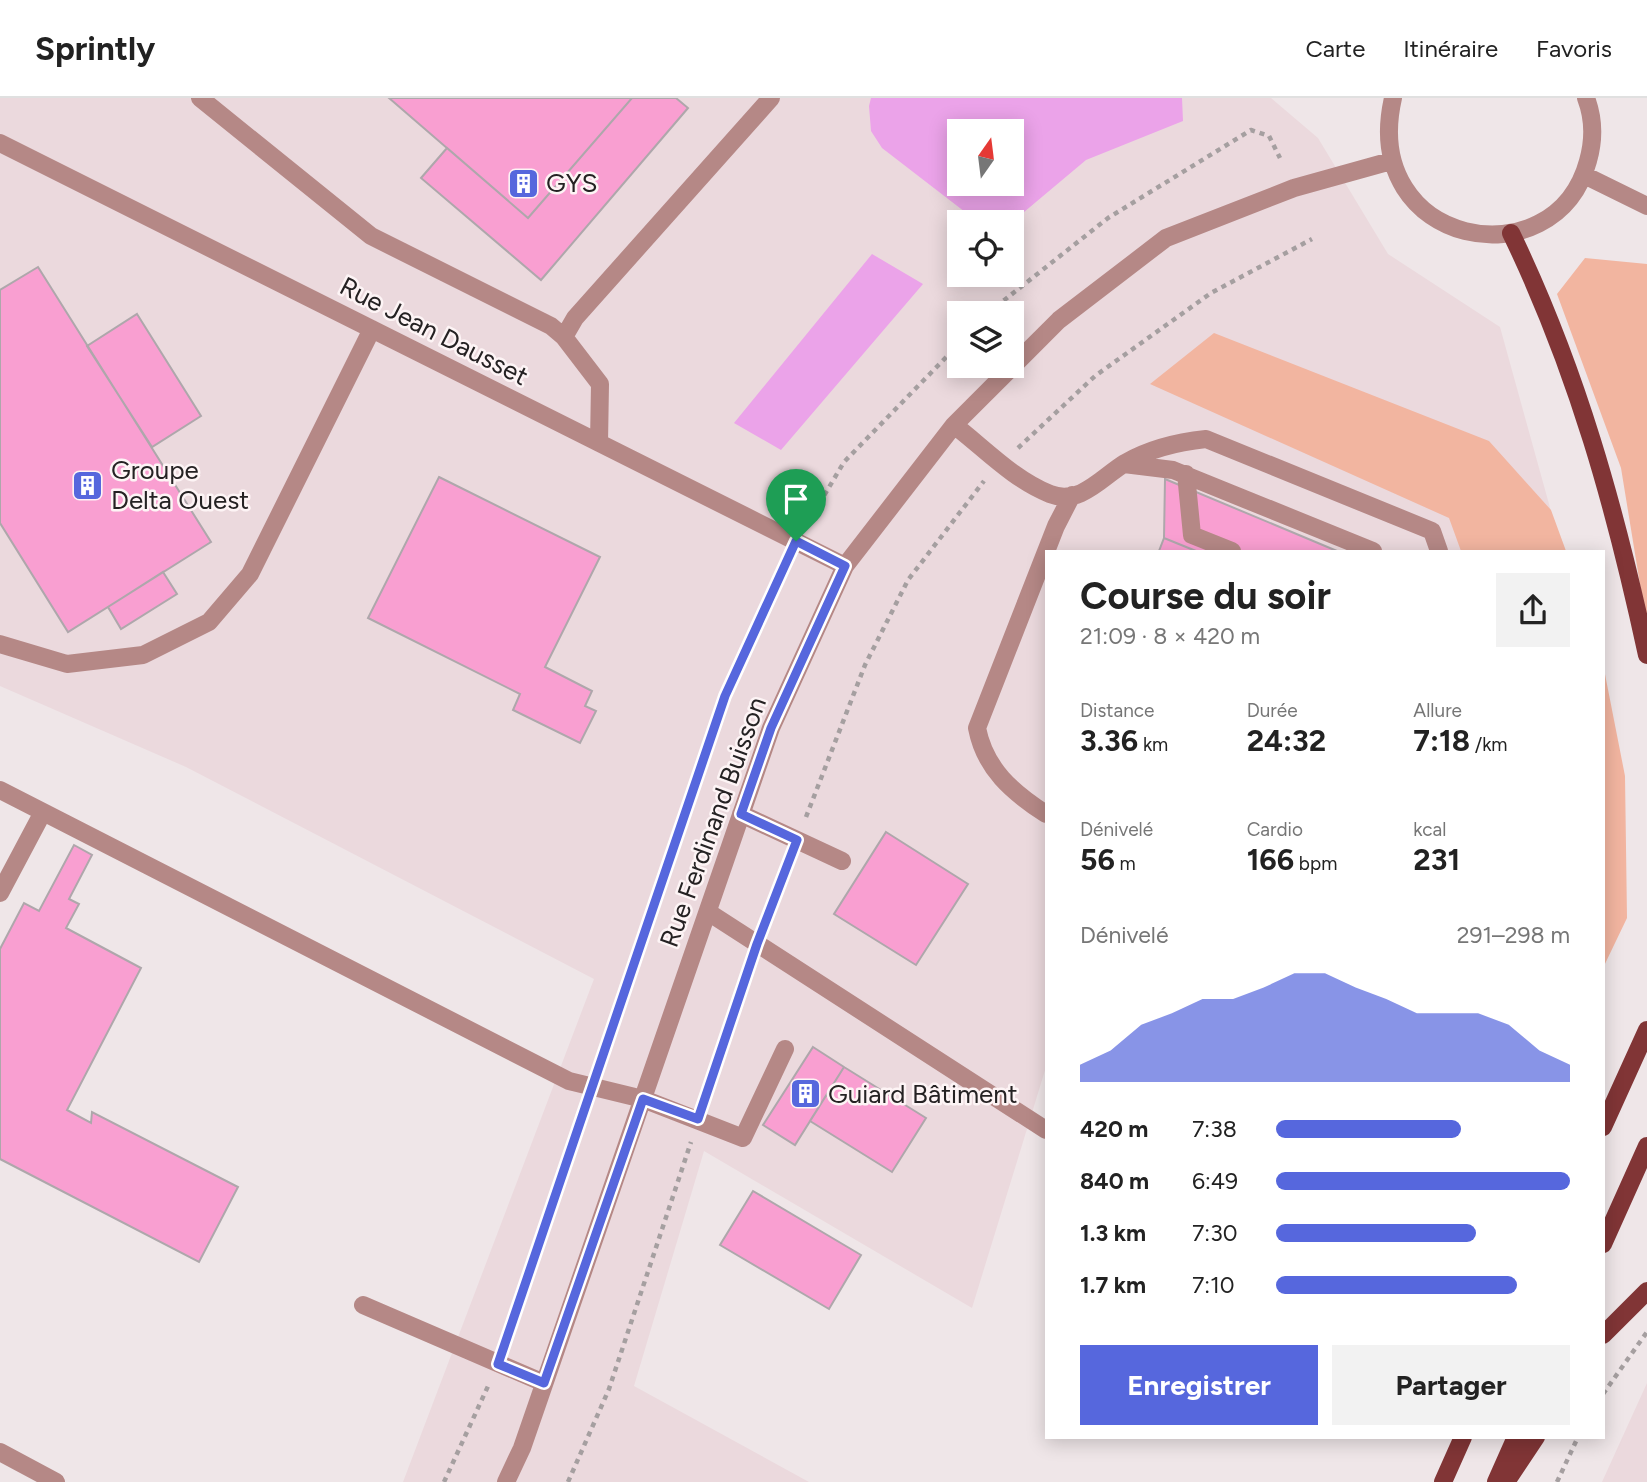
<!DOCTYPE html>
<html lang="fr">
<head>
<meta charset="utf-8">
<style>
  body { margin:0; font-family:Figtree,sans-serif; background:#f2f2f2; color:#222; height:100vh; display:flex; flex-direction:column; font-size:26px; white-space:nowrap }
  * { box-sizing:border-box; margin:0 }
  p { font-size:23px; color:#767676 }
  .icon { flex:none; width:38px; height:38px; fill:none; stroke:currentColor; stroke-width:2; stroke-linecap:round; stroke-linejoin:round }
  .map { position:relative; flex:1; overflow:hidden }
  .drawer { position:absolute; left:1045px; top:452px; width:560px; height:889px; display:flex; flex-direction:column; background:#fff; border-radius:0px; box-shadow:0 4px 18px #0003 }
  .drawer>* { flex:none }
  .needle { width:46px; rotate:14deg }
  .tools { position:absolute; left:947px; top:21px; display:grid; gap:14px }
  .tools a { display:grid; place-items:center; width:77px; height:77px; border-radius:0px; background:#fff; box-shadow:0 4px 18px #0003; font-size:35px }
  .pin { position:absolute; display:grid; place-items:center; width:60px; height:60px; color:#fff; margin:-72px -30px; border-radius:50% 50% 50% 0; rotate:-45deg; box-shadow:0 0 7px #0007 }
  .pin .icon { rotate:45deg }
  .round { display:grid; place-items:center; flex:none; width:74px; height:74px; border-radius:0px; background:#f2f2f2 }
  .head { display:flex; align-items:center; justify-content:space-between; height:119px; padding:0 35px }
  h1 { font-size:38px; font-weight:700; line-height:52px }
  .stats { display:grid; grid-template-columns:repeat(3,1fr); gap:10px; height:119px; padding:7px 35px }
  .stats div { display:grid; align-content:center }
  .stats b { font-size:30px; font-weight:700 }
  .stats small { font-size:19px; font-weight:400 }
  .stats p { font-size:19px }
  .chart { height:196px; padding:14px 35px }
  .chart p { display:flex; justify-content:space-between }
  .chart svg { width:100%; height:126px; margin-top:7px; fill:#5667dd; opacity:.7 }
  .action { display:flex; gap:14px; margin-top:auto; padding:14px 35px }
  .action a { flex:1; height:80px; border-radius:0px; background:#5667dd; color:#fff; font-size:28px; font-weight:700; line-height:80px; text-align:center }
  .action a+a { background:#f2f2f2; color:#222 }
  ul { padding:0 35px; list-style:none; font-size:23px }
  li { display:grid; grid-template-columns:112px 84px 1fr; align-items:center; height:52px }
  li i { height:18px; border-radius:9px; background:#5667dd }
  header { display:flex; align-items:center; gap:42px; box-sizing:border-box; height:98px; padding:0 35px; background:#fff; border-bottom:2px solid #e0e0e0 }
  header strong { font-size:33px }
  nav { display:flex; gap:38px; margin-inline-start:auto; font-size:24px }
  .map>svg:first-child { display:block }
  .built { fill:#ebd9dd; fill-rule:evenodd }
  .green { fill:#f2b5a0 }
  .water { fill:#eba3e9; fill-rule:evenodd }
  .building { fill:#f99fd1; stroke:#aea7ab; stroke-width:2 }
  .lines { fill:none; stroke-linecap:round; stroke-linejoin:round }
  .path { stroke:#a59fa0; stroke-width:4.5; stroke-dasharray:5 5; stroke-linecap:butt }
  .minor { stroke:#b58886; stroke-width:18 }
  .major { stroke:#813536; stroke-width:18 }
  .route-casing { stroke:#fff; stroke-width:14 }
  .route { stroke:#5667dd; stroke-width:9 }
  .labels { text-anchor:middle; stroke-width:5; stroke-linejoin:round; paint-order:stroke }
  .poi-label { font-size:26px; fill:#252223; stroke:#fdf4f5; text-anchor:start }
  .street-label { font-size:26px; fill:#252223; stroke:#fdf4f5 }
</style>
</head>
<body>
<header>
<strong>Sprintly</strong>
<nav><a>Carte</a><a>Itinéraire</a><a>Favoris</a></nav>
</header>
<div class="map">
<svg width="1647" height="1384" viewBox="0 0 1647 1384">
  <rect width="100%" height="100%" fill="#efe6e8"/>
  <!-- built -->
  <path class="built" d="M0,0h1271l47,40 70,116 112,73 62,224h-516v516l-74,241 -268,-157 -70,235 175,96h-406l191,-503 -408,-212 -186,-81zM959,33h53v53h-53zM959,124h53v53h-53zM959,215h53v53h-53z
    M1647,1285v99h-45z"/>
  <!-- green -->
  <path class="green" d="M1585,160l62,6v363l-26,-159 -64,-174z
    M1214,235l275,108 62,69 15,41h-105l-12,-33 -299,-134z
    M1603,566l22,112 2,142 -24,50z"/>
  <!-- water -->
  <path class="water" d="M871,0h311l1,23 -97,39 -74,62h-34l-96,-74 -11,-17 -2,-25zM959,33h53v53h-53z
    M872,156l51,30 -142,166 -47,-27z"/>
  <!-- building -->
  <path class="building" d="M389,0h243l-104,120z
    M632,0h44l12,10 -147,172 -120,-102 26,-30 81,70z
    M38,169l173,275 -143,90 -68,-109v-233z
    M137,216l64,102 -49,31 -65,-101z
    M439,379l161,80 -55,110 47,24 -7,15 11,5 -16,32 -67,-33 7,-16 -152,-76z
    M1165,381l172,72h-141l-32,-13z
    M1164,440l32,13h-37z
    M163,474l14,22 -56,35 -13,-22z
    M886,734l82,52 -52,81 -82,-51z
    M74,747l18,10 -23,44 10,5 -13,24 75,40 -74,142 24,13 1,-11 146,75 -39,75 -199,-103v-210l24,-46 15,8z
    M813,949l31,20 -49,78 -32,-20z
    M844,969l82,51 -34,54 -82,-51z
    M753,1093l108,64 -32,54 -109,-64z"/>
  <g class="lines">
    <!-- path -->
    <path class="path" d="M988,215l120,-95 143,-88 18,6 11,22
      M1018,350l77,-72 116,-83 101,-54
      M809,423l35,-59 115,-118
      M806,719l59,-152 43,-85 76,-99
      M766,823l23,-60
      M599,967l126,-369 61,-134
      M706,999l44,-131
      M506,1242l78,-230
      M1603,1296l44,-62
      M444,1384l45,-98
      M568,1384l41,-93 82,-247
      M1557,1384l21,-45"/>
    <!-- minor -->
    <path class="minor" d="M200,0l171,138 180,90 13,11 36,47 -1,59
      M1393,0c-34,149 162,185 195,63 6,-21 6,-42 -2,-63
      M0,45l845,423
      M1584,77l63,31
      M564,239l11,-19 196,-220
      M954,327c30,23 60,55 96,69 30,12 52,-17 75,-31 26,-15 52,-21 81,-24l226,92 7,20
      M1124,366l49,6 200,81
      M1186,376l6,61 40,16
      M0,546l67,20 76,-9 66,-33 41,-48 122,-245
      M0,692l569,291 74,18 100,39 42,-89
      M741,716l101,47
      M1046,716c-34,-22 -61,-45 -69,-86l79,-202 16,-31
      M0,795l43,-81
      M708,814l338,218
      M363,1207l181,78
      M0,1354l56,30
      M506,1384l16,-34 249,-720 74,-162 109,-141 105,-105 107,-82 128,-50 97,-27"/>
    <!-- major -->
    <path class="major" d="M1511,135c66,137 104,274 136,422
      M1603,1029l44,-97
      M1603,1146l44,-98
      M1603,1237l44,-44
      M1443,1384l20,-45
      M1496,1384l20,-45
      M1506,1384l30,-45"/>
  </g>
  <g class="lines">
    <defs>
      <path id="route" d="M796,443l49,25 -74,162 -30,86 56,26 -40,104 -59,175 -55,-20 -99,284 -46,-19 227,-668z"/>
    </defs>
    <!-- route casing -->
    <use href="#route" class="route-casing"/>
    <!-- route -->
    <use href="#route" class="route"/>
  </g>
  <!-- icons -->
  <defs>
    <symbol id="building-square" viewBox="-11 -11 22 22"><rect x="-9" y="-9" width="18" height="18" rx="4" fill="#5667dd" stroke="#fdf4f5"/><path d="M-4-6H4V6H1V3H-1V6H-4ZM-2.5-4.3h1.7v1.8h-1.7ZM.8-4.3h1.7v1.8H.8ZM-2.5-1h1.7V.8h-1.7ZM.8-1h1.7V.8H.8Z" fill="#fff"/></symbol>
  </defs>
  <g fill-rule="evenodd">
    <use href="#building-square" x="506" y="68" width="35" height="35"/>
    <use href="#building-square" x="70" y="370" width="35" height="35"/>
    <use href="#building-square" x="788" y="978" width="35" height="35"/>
  </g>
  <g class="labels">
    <!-- poi labels -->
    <g class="poi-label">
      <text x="546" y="94">GYS</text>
      <text x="111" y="381">Groupe<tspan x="111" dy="30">Delta Ouest</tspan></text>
      <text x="828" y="1005">Guiard Bâtiment</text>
    </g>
    <!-- street labels -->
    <g class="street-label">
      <text transform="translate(434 233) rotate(27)" y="9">Rue Jean Dausset</text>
      <text transform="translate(713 724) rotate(-70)" y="9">Rue Ferdinand Buisson</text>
    </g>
  </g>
</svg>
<div class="tools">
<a><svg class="needle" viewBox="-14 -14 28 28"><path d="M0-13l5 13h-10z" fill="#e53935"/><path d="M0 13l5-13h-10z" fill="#767676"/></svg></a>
<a><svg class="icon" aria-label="locate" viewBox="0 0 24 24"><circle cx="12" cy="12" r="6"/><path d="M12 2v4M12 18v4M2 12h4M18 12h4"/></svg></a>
<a><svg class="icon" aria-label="layers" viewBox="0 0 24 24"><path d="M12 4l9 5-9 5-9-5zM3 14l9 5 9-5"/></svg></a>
</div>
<div class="pin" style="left:796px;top:443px;background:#1e9e55"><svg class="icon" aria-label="arrive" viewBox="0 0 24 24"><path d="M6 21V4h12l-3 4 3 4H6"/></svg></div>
<section class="drawer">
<div class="head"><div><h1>Course du soir</h1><p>21:09 · 8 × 420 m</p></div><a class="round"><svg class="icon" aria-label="share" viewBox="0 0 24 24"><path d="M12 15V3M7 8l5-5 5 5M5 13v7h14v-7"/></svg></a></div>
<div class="stats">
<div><p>Distance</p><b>3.36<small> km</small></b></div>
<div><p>Durée</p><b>24:32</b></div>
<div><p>Allure</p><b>7:18<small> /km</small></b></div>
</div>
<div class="stats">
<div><p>Dénivelé</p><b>56<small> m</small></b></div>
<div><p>Cardio</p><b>166<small> bpm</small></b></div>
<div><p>kcal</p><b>231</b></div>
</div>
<div class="chart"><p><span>Dénivelé</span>291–298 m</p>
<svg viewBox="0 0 160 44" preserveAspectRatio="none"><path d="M0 44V38L10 33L20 24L30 20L40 15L50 15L60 11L70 6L80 6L90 11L100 15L110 20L120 20L130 20L140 24L150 33L160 38V44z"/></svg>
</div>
<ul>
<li><b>420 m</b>7:38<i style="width:63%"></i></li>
<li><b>840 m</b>6:49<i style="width:100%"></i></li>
<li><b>1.3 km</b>7:30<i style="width:68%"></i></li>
<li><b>1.7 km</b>7:10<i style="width:82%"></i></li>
</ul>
<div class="action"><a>Enregistrer</a><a>Partager</a></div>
</section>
</div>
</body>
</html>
